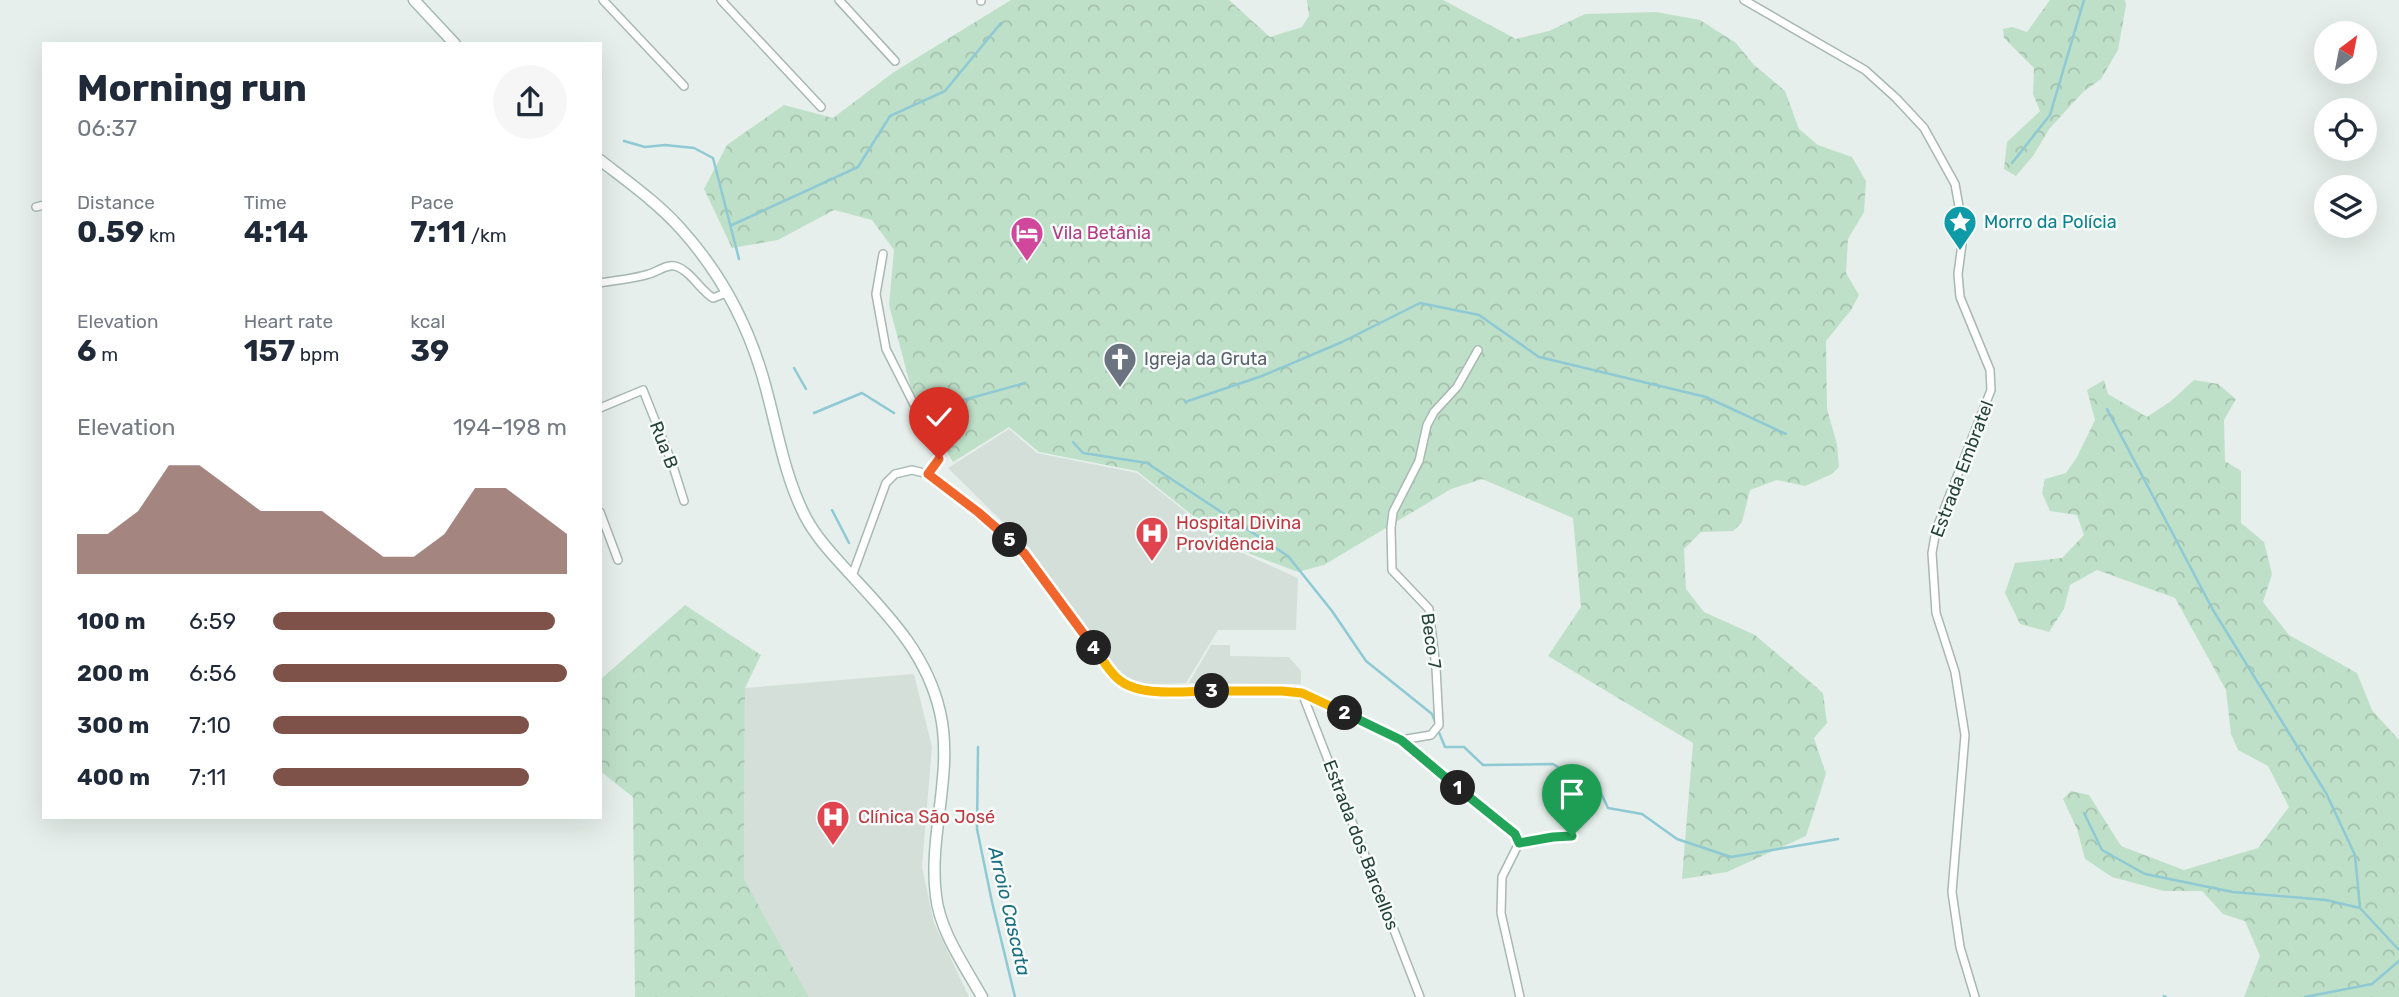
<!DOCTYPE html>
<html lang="en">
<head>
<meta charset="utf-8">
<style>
  body { margin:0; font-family:Rubik,sans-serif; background:#f6f6f7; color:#1f2937; height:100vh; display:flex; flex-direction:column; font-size:26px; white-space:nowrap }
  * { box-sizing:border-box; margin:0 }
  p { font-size:23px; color:#747a83 }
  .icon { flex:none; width:38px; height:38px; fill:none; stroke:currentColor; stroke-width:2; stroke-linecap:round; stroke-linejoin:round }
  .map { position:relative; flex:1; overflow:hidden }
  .side { position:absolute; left:42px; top:42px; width:560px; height:777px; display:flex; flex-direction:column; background:#fff; border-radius:0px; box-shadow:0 7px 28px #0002 }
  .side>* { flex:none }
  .needle { width:46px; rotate:32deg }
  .controls { position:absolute; left:2314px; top:21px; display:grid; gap:14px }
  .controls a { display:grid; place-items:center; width:63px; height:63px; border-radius:50%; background:#fff; box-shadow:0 7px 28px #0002; font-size:35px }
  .pin { position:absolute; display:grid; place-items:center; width:60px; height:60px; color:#fff; margin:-72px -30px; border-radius:50% 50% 50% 0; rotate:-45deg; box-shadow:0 0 7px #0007 }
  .pin .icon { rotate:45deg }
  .km { position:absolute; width:35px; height:35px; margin:-18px; border-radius:50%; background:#222; color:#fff; font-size:19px; line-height:35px; text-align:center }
  .round { display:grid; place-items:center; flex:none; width:74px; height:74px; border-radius:37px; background:#f6f6f7 }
  .headline { display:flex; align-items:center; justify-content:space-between; height:119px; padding:0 35px }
  h1 { font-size:38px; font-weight:700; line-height:52px }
  .stats { display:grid; grid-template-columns:repeat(3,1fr); gap:10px; height:119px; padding:7px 35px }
  .stats div { display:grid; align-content:center }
  .stats b { font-size:30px; font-weight:700 }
  .stats small { font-size:19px; font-weight:400 }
  .stats p { font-size:19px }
  .chart { height:196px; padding:14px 35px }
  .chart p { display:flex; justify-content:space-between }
  .chart svg { width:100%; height:126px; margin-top:7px; fill:#7f5249; opacity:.7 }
  ul { padding:0 35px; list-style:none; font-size:23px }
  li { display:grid; grid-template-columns:112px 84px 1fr; align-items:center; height:52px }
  li i { height:18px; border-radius:9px; background:#7f5249 }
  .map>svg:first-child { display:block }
  .built { fill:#d4dfda }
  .forest { fill:url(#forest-crowns) }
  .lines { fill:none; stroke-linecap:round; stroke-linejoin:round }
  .stream { stroke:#8ec9d4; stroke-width:2.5 }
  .minor-casing { stroke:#a8b8b2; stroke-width:10 }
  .secondary-casing { stroke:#a4bbb3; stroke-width:13 }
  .minor { stroke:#fff; stroke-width:7 }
  .secondary { stroke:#fff; stroke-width:10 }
  .split-1-casing { stroke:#fff; stroke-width:14 }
  .split-2-casing { stroke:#fff; stroke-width:14 }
  .split-3-casing { stroke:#fff; stroke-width:14 }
  .split-4-casing { stroke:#fff; stroke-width:14 }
  .split-5-casing { stroke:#fff; stroke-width:14 }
  .split-6-casing { stroke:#fff; stroke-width:14 }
  .split-1 { stroke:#22a559; stroke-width:9 }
  .split-2 { stroke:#22a559; stroke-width:9 }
  .split-3 { stroke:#f5b400; stroke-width:9 }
  .split-4 { stroke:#f5b400; stroke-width:9 }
  .split-5 { stroke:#f0652b; stroke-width:9 }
  .split-6 { stroke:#f0652b; stroke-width:9 }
  .labels { text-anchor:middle; stroke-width:5; stroke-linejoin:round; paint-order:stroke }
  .culture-label { font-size:18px; fill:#0d838f; stroke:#f7fbf9; text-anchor:start }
  .hotel-label { font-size:18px; fill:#b23c85; stroke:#f7fbf9; text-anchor:start }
  .worship-label { font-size:18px; fill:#5b616d; stroke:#f7fbf9; text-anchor:start }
  .street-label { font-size:18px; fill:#24423a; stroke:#f7fbf9 }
  .health-label { font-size:18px; fill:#be3a42; stroke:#f7fbf9; text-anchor:start }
  .water-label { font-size:19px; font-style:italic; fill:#1c6f80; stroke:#f7fbf9 }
</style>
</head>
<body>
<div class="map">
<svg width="2399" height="997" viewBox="0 0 2399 997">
  <defs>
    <pattern id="forest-crowns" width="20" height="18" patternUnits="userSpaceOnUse" patternTransform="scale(1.75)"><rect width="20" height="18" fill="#bfe0c8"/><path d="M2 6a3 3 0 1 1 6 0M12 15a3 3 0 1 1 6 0" fill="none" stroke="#a4c1ad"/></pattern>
  </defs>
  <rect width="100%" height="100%" fill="#e6efeb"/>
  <!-- built -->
  <path class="built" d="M1009,429l28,24 100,20 94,75 67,30 -2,52h-78l-32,53 -49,2 -15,-9 -93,-128 -81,-80z
    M1211,645h19v11l59,1 12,14v13l-112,-1z
    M914,674l18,73 -10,120 12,56 35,74h-160l-65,-117 1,-192z"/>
  <!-- forest -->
  <path class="forest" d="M1011,0h218l41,37 32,-10 7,-11 -2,-16h136l73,39 33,-8 36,-17 71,-2 44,8 36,23 17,21 32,27 14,38 19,16 34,12 14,24 -2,31 -16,27 -2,34 13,22 -8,15 -25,31 1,68 10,35 2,23 -7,7 -27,12 -28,-6 -27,10 -8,32 -9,9 -32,1 -17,17 2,40 18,23 51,23 68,58 4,30 -13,15 12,36 -20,62 -79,36 -45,7 11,-136 -145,-87 33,-49 -8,-89 -91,-39 -31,10 -127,76 -26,7 -66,-25 -95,-76 -98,-19 -30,-25 -56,35 -39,-63 -25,-94 5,-55 -22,-30 -38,-10 -56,30 -46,8 -28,-59 23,-44 57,-40 49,13 61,-46z
    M2050,0h75l1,5 -8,45 -17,29 -18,13 -33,36 -17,28 -17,20 -12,-7 3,-27 33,-31 -7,-17 1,-26 -30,-30 -1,-9 9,-2 15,5z
    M2104,380l4,14 39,23 24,-16 23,-21 24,4 18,15 -12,21 1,41 16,10v52l23,19 8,32 -9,28 26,33 68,38 15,37 27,30v257h-155l16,-41 -15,-35 -22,-7 -21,-23h-38l-52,-14 -27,-18 -8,-30 -14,-30 8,-8 18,4 32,51 63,24 74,-22 31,-41 -21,-41 -30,-16 -7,-16 -5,-44 -51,-92 -78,-28 -27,15 -6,24 -15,23 -29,-8 -15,-31 10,-30 47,-5 22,-23 -7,-20 -27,-4 -8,-18 3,-14 21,-6 11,-16 18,-37 -8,-30z
    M685,605l76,50 -16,33 -1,191 65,118h-174l-2,-200 -33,-26v-91z"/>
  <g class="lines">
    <!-- stream -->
    <path class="stream" d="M624,141l21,6 20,-2 29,3 19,10 26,101
      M2012,163l38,-48 34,-115
      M732,225l126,-58 32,-51 55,-25 56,-68
      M794,368l12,21
      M1185,402l77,-26 80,-34 78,-39 59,12 60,42 167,40 80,37
      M2107,409l106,201 113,183 29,62 5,53
      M923,411l102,-28
      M814,413l48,-20 32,20
      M1073,442l10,11 64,10 141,93 44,55 34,50 66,53 4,10
      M832,510l17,33
      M1438,730l7,17h19l19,18 70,-1 25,16 22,11 8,17 34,6 35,25 54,18 107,-18
      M978,747l-1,82 15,73 23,95
      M2084,813l18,37 43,24 88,18 93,8 34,8 39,42
      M2164,996l2,1
      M2305,997l67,-13 27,-23"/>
    <defs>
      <path id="minor" d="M603,0l81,86
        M721,0l100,107
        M839,0l56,61
        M981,0v1
        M1744,0l121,70 31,28 28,30 31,56 5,28 2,32 -4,30 2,23 30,73 1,20 -55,140 -4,23 4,60 19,59 10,63 -13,157 8,55 15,50
        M36,207l8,-2
        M883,254l-7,40 10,55 52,103 1,7 -11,15
        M600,283c16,-3 34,-4 49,-9 8,-2 18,-10 26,-8 15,4 25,24 38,32l13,-5
        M600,408l43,-18 29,73 12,38
        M600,512l18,48
        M852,576l34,-93 9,-9 17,-4 16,4 50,38 46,41 93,126 17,10 14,2h134l20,2 14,6 85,41 114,94 4,9 -17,34 -1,36 19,84
        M1302,693l118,304
        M1401,740l30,-5 8,-10 -3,-57 -7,-59 -37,-39 -1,-42 2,-16 26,-51 8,-36 7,-13 23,-25 21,-37
        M1519,843l34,-6 19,-1"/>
      <path id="secondary" d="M414,0l41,44
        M600,160c28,22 58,43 81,69 36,40 64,90 80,142 15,48 21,101 45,147 12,22 29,39 46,58 38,41 75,79 88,136 14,61 -12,123 -4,184 4,36 29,70 46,101"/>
    </defs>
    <!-- minor casing -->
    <use href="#minor" class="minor-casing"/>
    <!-- secondary casing -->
    <use href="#secondary" class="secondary-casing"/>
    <!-- minor -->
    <use href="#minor" class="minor"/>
    <!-- secondary -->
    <use href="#secondary" class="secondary"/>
  </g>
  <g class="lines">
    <defs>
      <path id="split-1" d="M1458,788l57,46 4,9 34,-6 19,-1"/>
      <path id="split-2" d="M1345,713l56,27 57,48"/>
      <path id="split-3" d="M1212,691h70l20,2 43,20"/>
      <path id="split-4" d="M1094,648c7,9 14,22 23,30 21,20 68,13 95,13"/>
      <path id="split-5" d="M1010,540l14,13 70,95"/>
      <path id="split-6" d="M939,459l-11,15 50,38 32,28"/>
    </defs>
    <!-- split-1 casing -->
    <use href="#split-1" class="split-1-casing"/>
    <!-- split-2 casing -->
    <use href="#split-2" class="split-2-casing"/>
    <!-- split-3 casing -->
    <use href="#split-3" class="split-3-casing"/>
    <!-- split-4 casing -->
    <use href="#split-4" class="split-4-casing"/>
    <!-- split-5 casing -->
    <use href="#split-5" class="split-5-casing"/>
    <!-- split-6 casing -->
    <use href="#split-6" class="split-6-casing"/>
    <!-- split-1 -->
    <use href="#split-1" class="split-1"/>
    <!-- split-2 -->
    <use href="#split-2" class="split-2"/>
    <!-- split-3 -->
    <use href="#split-3" class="split-3"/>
    <!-- split-4 -->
    <use href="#split-4" class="split-4"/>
    <!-- split-5 -->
    <use href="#split-5" class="split-5"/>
    <!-- split-6 -->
    <use href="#split-6" class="split-6"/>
  </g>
  <!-- icons -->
  <defs>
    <symbol id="sight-pin" viewBox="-11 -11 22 30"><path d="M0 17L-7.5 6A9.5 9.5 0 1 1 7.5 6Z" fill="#0f9aa8" stroke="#f7fbf9"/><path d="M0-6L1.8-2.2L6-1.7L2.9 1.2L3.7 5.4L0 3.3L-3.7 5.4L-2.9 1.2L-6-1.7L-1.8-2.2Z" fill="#fff"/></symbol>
    <symbol id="hotel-pin" viewBox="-11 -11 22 30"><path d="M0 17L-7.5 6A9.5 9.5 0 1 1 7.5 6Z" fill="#d1479c" stroke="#f7fbf9"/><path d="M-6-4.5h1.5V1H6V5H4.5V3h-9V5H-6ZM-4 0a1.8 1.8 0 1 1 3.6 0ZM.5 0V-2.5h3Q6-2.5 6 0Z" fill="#fff"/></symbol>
    <symbol id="church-pin" viewBox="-11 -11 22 30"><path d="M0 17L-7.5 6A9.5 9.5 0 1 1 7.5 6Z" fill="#6b7280" stroke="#f7fbf9"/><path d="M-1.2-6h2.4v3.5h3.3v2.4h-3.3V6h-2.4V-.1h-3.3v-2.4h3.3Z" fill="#fff"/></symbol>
    <symbol id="hospital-pin" viewBox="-11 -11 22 30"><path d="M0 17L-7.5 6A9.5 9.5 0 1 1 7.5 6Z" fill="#e0444e" stroke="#f7fbf9"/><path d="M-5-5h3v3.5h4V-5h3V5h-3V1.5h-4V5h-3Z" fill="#fff"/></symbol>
  </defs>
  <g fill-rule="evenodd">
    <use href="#sight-pin" x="1941" y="203" width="38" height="52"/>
    <use href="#hotel-pin" x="1008" y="214" width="38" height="52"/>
    <use href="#church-pin" x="1101" y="340" width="38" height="52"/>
    <use href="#hospital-pin" x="1133" y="514" width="38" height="52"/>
    <use href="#hospital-pin" x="814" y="798" width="38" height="52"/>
  </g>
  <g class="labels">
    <!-- culture labels -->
    <g class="culture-label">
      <text x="1984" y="228">Morro da Polícia</text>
    </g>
    <!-- hotel labels -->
    <g class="hotel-label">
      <text x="1052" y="239">Vila Betânia</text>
    </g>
    <!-- worship labels -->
    <g class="worship-label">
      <text x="1144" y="365">Igreja da Gruta</text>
    </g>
    <!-- street labels -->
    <g class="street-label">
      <text transform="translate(664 445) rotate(69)" y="6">Rua B</text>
      <text transform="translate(1962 469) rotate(-69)" y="6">Estrada Embratel</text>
      <text transform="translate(1431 641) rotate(82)" y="6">Beco 7</text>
      <text transform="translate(1361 845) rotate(69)" y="6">Estrada dos Barcellos</text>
    </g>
    <!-- health labels -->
    <g class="health-label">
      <text x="1176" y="529">Hospital Divina<tspan x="1176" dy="21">Providência</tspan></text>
      <text x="858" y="823">Clínica São José</text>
    </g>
    <!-- water labels -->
    <g class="water-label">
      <text transform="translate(1010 911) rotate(77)" y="7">Arroio Cascata</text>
    </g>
  </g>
</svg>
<div class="controls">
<a><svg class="needle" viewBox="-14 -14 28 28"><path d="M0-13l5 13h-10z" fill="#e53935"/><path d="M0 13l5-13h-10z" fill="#747a83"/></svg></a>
<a><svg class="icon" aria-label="locate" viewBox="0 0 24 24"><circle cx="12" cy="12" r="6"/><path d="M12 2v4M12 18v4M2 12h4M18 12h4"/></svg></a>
<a><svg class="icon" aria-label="layers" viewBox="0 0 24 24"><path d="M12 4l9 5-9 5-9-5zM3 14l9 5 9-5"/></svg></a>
</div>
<div class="pin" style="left:1572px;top:836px;background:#1e9e55"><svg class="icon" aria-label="arrive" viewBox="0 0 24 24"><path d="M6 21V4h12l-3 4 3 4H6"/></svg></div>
<div class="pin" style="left:939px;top:459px;background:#d93025"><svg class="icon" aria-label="check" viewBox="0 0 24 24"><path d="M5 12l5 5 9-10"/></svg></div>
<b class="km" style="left:1458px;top:788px">1</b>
<b class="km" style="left:1345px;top:713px">2</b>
<b class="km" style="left:1212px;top:691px">3</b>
<b class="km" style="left:1094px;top:648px">4</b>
<b class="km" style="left:1010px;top:540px">5</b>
<section class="side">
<div class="headline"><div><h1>Morning run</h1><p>06:37</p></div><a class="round"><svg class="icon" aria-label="share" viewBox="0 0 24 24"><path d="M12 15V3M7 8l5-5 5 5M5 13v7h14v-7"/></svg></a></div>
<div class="stats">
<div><p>Distance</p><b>0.59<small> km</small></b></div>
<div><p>Time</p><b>4:14</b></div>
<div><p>Pace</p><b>7:11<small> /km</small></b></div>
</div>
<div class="stats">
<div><p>Elevation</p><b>6<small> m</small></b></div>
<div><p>Heart rate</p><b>157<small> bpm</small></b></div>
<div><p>kcal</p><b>39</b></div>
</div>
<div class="chart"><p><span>Elevation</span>194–198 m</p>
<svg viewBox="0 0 160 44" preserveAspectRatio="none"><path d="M0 44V30L10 30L20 22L30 6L40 6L50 14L60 22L70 22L80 22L90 30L100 38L110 38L120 30L130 14L140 14L150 22L160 30V44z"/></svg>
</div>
<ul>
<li><b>100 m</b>6:59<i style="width:96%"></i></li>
<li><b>200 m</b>6:56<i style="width:100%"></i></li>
<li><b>300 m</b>7:10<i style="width:87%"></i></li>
<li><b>400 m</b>7:11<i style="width:87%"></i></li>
</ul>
</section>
</div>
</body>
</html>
